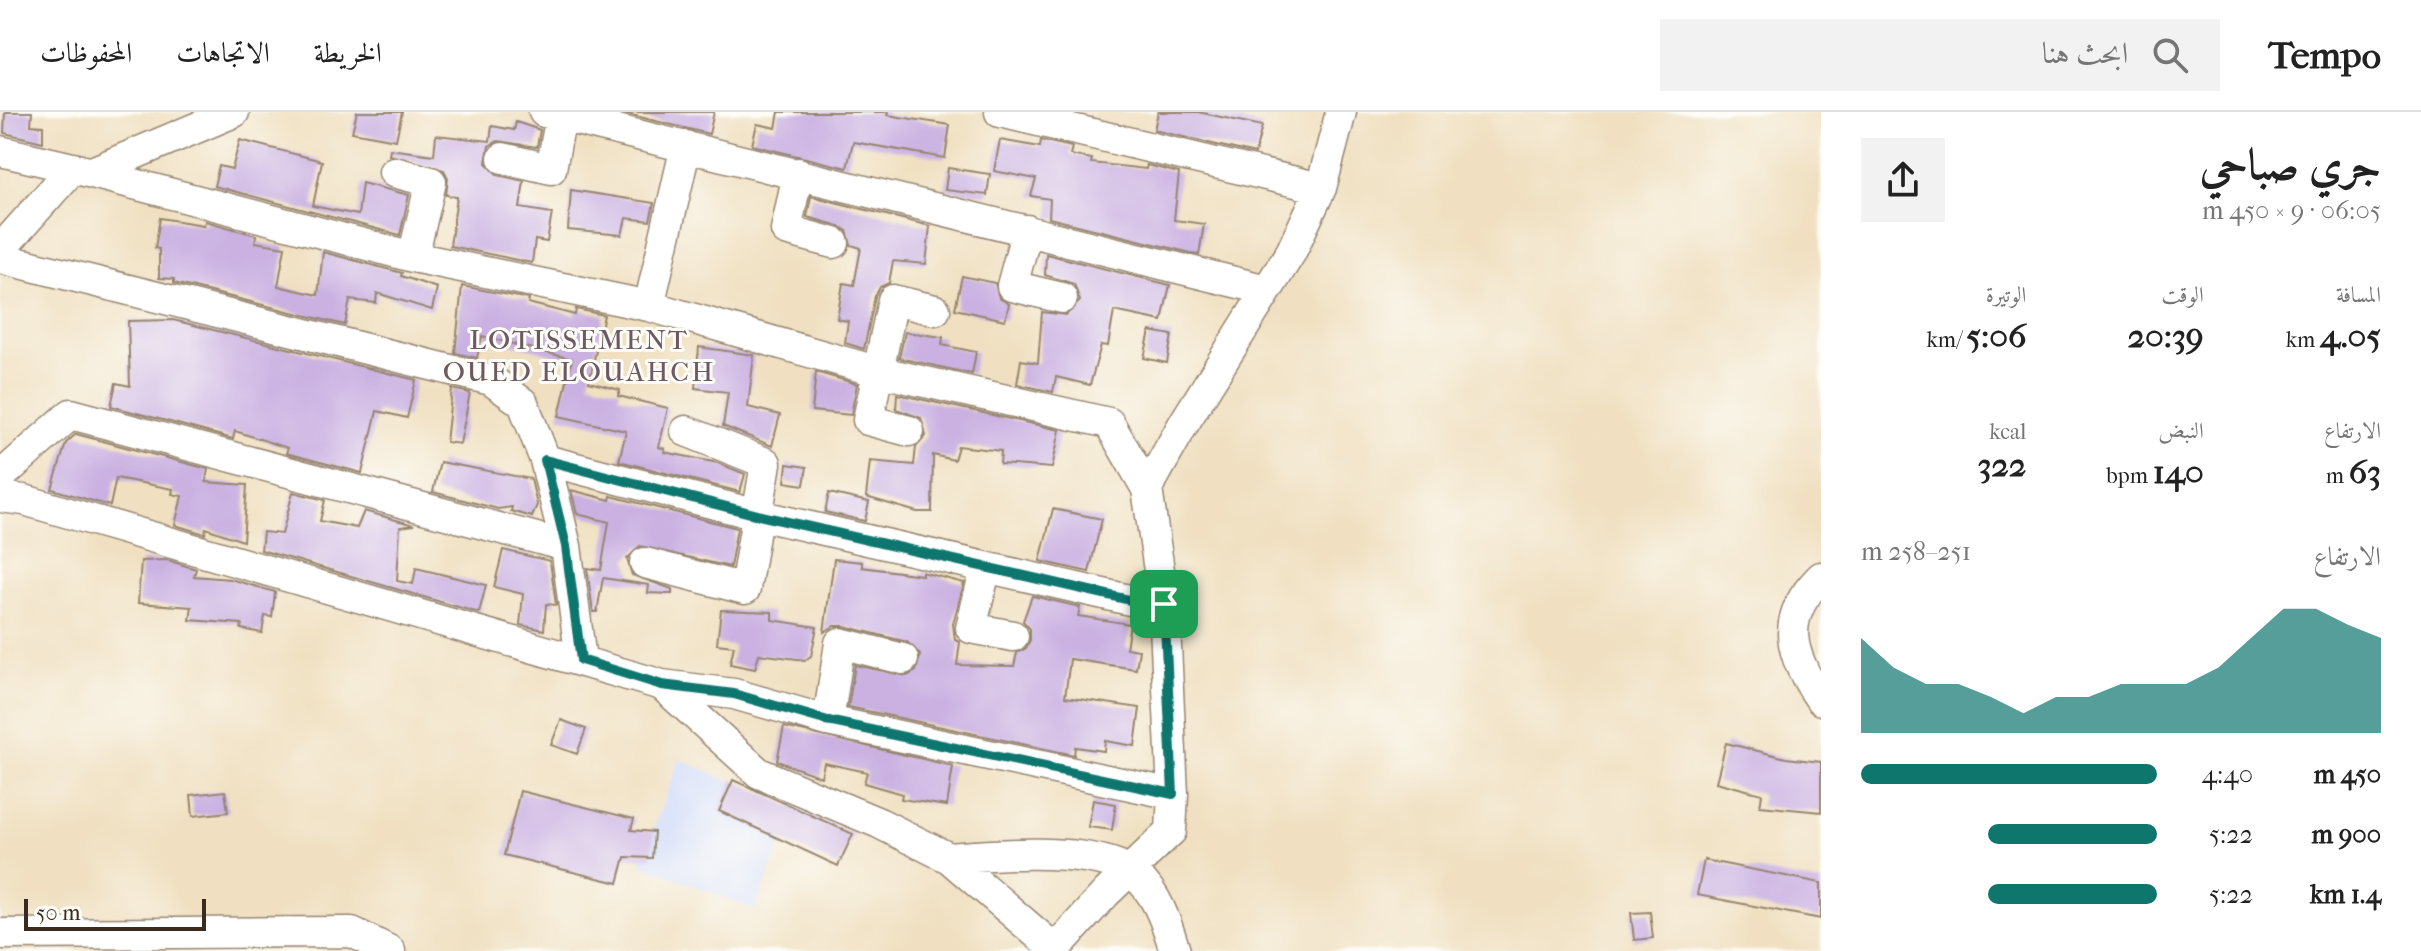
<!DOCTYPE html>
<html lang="ar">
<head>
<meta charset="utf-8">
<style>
  body { margin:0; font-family:"IM FELL French Canon",Amiri,serif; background:#f2f2f2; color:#222; direction:rtl; height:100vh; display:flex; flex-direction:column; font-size:30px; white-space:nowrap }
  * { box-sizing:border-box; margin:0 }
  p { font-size:26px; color:#767676 }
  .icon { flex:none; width:44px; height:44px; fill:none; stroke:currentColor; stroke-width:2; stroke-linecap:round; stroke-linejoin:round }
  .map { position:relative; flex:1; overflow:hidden; direction:ltr }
  .drawer { display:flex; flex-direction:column; background:#fff; width:600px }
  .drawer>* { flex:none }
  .scale { position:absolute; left:24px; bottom:20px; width:182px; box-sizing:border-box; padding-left:8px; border:4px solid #3b2a1e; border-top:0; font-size:22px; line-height:28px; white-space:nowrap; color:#3b2a1e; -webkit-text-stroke:6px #fdfcf7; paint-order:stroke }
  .pin { position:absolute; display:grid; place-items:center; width:68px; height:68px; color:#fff; margin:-34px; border-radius:16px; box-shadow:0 4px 12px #0006 }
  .round { display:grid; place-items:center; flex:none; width:84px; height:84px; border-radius:0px; background:#f2f2f2 }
  .head { display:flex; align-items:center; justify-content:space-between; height:136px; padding:0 40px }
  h1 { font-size:44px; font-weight:700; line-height:60px }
  .figures { display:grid; grid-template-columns:repeat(3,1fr); gap:12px; height:136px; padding:8px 40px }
  .figures div { display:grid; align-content:center }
  .figures b { font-size:34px; font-weight:700 }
  .figures small { font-size:22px; font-weight:400 }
  .figures p { font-size:22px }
  .chart { height:224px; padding:16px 40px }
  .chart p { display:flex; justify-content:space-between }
  .chart svg { width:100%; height:144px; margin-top:8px; fill:#0f766e; opacity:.7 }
  ul { padding:0 40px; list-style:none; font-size:26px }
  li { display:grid; grid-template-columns:128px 96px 1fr; align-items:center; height:60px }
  li i { height:20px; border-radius:10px; background:#0f766e }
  header { display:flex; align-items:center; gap:48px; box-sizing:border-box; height:112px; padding:0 40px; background:#fff; border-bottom:2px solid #e0e0e0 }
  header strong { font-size:38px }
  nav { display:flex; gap:44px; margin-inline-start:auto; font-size:28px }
  .search { width:560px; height:72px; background:#f2f2f2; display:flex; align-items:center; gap:20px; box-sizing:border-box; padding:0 28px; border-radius:0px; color:#767676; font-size:30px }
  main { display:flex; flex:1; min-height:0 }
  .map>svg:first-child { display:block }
  .built { fill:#cfdafa }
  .building { fill:#cab1e2 }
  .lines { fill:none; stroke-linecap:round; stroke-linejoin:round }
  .minor-casing { stroke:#968570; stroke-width:33 }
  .minor { stroke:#fff; stroke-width:30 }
  .route-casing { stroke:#fff; stroke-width:16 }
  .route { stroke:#0f766e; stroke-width:10 }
  .labels { text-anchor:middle; stroke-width:6; stroke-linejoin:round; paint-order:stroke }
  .quarter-label { font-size:28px; letter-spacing:2px; fill:#6d5963; stroke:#fdfcf7 }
</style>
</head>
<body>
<header>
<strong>Tempo</strong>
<div class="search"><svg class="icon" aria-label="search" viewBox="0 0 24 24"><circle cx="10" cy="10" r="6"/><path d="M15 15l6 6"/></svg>ابحث هنا</div>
<nav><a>الخريطة</a><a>الاتجاهات</a><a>المحفوظات</a></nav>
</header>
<main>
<section class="drawer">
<div class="head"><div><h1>جري صباحي</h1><p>06:05 · 9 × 450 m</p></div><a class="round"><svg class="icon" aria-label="share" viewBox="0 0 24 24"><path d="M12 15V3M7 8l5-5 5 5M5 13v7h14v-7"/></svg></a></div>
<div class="figures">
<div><p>المسافة</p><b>4.05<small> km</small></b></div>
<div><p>الوقت</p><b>20:39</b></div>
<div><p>الوتيرة</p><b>5:06<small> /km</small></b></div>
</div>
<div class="figures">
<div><p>الارتفاع</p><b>63<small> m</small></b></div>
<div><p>النبض</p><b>140<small> bpm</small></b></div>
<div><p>kcal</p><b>322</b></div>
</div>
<div class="chart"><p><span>الارتفاع</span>251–258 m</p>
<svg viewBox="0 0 160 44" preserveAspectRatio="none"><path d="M0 44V15L10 24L20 29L30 29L40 33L50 38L60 33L70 33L80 29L90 29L100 29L110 24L120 15L130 6L140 6L150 11L160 15V44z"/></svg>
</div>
<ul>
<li><b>450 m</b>4:40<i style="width:100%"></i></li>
<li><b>900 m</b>5:22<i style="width:57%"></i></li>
<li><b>1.4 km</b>5:22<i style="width:57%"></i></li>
</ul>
</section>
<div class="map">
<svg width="1821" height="839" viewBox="0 0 1821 839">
  <rect width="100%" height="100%" fill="#fdfcf7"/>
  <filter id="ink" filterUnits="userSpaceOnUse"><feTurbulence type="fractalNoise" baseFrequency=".0125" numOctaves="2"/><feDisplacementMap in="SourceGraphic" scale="16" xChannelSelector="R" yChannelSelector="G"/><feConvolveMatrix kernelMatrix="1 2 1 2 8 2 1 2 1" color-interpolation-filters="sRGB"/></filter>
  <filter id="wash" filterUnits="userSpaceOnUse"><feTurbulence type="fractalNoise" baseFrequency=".006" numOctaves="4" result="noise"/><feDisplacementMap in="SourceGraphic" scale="32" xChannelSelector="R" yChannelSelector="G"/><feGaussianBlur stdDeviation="1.8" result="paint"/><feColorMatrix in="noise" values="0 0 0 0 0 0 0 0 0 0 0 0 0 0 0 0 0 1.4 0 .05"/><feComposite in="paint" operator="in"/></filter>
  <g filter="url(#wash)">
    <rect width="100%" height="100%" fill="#f0e0c1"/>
    <!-- built -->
    <path class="built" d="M680,647l115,50 -40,101 -115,-47z"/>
    <g id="blocks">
      <!-- building -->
      <path class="building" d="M5,0h27l-1,13 12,1v16l-39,-9z
        M357,0h45l-6,28 -44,-8z
        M619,0h95l-5,22z
        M779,0h109l-1,3 63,10 -5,33 -92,-16 -6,26 -95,-23 5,-21 19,4z
        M1158,0h40l64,14 -7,28 -101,-24z
        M516,10l24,8 -3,17 -39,-6 -9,5 -3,17 12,12 26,6 -4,27 32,5 -5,29 -12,-2 -3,23 -82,-17 7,-49 -11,-2 2,-17 -4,-8 -55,-15 1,-6 44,6 2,-20 54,6 2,-15 22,4z
        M240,28l82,21 -9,45 45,9 4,-32 47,12 -9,40 -186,-49 5,-20 13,3z
        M1000,28l40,7 1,-7 31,7 -2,8 22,4 -1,4 55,6 1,-4 32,8 -5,47 30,4 -5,31 -150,-37 1,-19 -19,-3 5,-17 -42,-8z
        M948,56l42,6 -3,21 -42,-5z
        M571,78l83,13 -4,18 -24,-3 -4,17 -54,-5z
        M811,84l119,30 -4,38 -33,-3 -4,22 -9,4 -5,9 -11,53 -19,-6 3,-22 -11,-2 6,-36 11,2 7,-37 -10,-3 -4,-14 -8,-5 -32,-9z
        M160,106l44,7 1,-4 51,14 -1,7 30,5 -7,39 40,9 5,-43 79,21 -1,3 36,12 -5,22 -55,-17 -1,10 -26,-3 -5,25 -171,-42v-4l-15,-1v-29l-4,-1z
        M1046,142l124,31 -8,36 -48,-10 -6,35 -7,-1 -11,40 -34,-8 -3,15 -36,-8 4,-24 17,3 4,-51 24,3 14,-14 -6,-17 -29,-9z
        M962,164l33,7 4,15 10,6 -4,16 -50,-11z
        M462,174l67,13 -1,4 47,12 1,-6 28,6 -15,67 31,8 -2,6 50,12 -9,39 6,2 -1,3 54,11 27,11 -5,18 -121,-31 7,-30 -67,-15 13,-57 -90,-23 -5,22 -22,-5z
        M173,208l243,60 -9,38 -30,-7 -15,62 -76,-20 2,-5 -53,-17 -2,8 -122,-33 5,-23 14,3 -2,-65z
        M1150,219l22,4 -5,28 -23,-5z
        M905,220l38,5 -1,8 34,7 -4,22 -73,-16z
        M699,235l55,8 -6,52 32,8 -8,31 -49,-20 5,-34 -33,-4z
        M816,260l41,12 -6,31 -39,-4z
        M452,277l18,4 -10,51 -14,-2z
        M897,282l163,36 -8,38 -52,-4 1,-13 -43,-5 -4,14 -21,-5 -1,57h-15l-51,-15 4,-36 44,4 2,-18 10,-11 -5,-18 -25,-9z
        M76,322l132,35 -2,13 41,3 -4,56 -37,-13 -1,6 -30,-9 7,-29 -10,-2 1,-5 -57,-11 -6,28 -58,-17 14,-46z
        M440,350l91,17 6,26 -5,12 -21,-6 1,-4 -14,2 -65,-17z
        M787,352l20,3 -3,18 -19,-3z
        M571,378l39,10 1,-4 126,32 -7,39 -90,-21 -13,13 5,16 40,14v5l-24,-1 1,-8 -46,-7 -6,34h-4l-6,-44 14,2 8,-48 -32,-8z
        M293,380l32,8 -5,21 37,7 7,-17 50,14 -14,2 -3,54 16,3 3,-16 70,17 -7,28 -218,-63 2,-18 19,2z
        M829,381l40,9 -4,19 -40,-9z
        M1053,397l49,10 -13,53 -49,-11z
        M503,438l47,11 6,44 -10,-1 -2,26 -24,-5 3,-31 -29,-7z
        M834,447l28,3v5l60,8v-3l42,11 -11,41 2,16 5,2 -3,23 57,1 3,-13 9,-5 4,-8v-11l-7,-8 9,-25 48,11 -2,9 52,8 -4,24 13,2 -3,19 -66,-10 -5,38 75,11 -5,38 -30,-5 -1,10 -29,-4 -1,8 -226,-48 7,-42 52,11 9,-5 4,-16 -13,-13 -63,-16h-10l-10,6z
        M167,448l29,9 -2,7 36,3 45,13 -3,25 -7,-1 -3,17 -21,-4 1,-5 -52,-4 2,-13 -54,-4 3,-42z
        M721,498l51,2v8l45,7 -6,29 -6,4 -46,-6 -4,15 -25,-5 4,-18 -17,-2z
        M561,608l25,9 -9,25 -26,-9z
        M784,615l169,39 -6,40 -46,-7 1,-5 -38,-11 3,-11 -43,-9 -3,14 -44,-16z
        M1726,631l60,15 35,4v50l-61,-6 2,-12 -46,-12z
        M733,668l120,54 -15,32 -119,-55z
        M225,679l3,21 -35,4 -2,-21z
        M520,679l114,28 -3,11 23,2 -2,26 -27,-1 -7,26 -114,-28z
        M1093,688l23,4 -4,26 -24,-3z
        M1704,748l117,23v36l-124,-24z
        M1650,800l3,26 -19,2 -3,-27z"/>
    </g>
  </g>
  <g filter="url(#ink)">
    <use href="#blocks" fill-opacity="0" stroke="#968570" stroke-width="2"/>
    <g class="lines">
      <defs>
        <path id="minor" d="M544,0l723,178
          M1000,0l321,76
          M0,39l73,17 -73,82
          M503,46l48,11 10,-53
          M73,56l340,89 236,49 227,65 233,52 38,66
          M92,60l142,-60
          M394,60l37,10 -18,75
          M798,61l-12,57 48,13
          M1027,118l-15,56 50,12
          M0,146l491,122 32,23 22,57 213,55 376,86 30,3
          M649,194l37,-160
          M909,319l-41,-11 25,-120 42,10
          M545,348l21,86 15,114
          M0,365l71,-63 495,132
          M0,385l24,3 638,185 97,88 120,50 70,35 108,93
          M645,451l100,26 21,-126 -80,-32
          M986,455l-15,61 42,8
          M1821,465c-43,42 -31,78 0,123
          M662,573l72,9 94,27 345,73
          M828,609l12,-78 63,16
          M949,746c45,-4 143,-12 182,14 25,17 36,52 44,79
          M0,822l352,-2 38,19
          M1055,837l51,-56 65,-62 2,-37 -9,-190 -17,-115 37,-66 107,-171 30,-64 20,-76"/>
      </defs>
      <!-- minor casing -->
      <use href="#minor" class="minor-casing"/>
      <!-- minor -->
      <use href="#minor" class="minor"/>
    </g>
  </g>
  <g class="lines" filter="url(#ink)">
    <defs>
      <path id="route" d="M545,348l213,55 376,86 30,3 9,190 -345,-73 -94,-27 -72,-9 -81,-25 -15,-114z"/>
    </defs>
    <!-- route casing -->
    <use href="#route" class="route-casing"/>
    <!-- route -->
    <use href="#route" class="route"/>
  </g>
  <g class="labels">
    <!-- quarter labels -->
    <g class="quarter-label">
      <text x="579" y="237">LOTISSEMENT<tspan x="579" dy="32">OUED ELOUAHCH</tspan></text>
    </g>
  </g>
</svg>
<div class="scale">50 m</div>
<div class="pin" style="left:1164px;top:492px;background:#1e9e55"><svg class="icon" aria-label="arrive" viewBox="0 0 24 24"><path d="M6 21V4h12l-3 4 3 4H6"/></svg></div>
</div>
</main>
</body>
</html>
